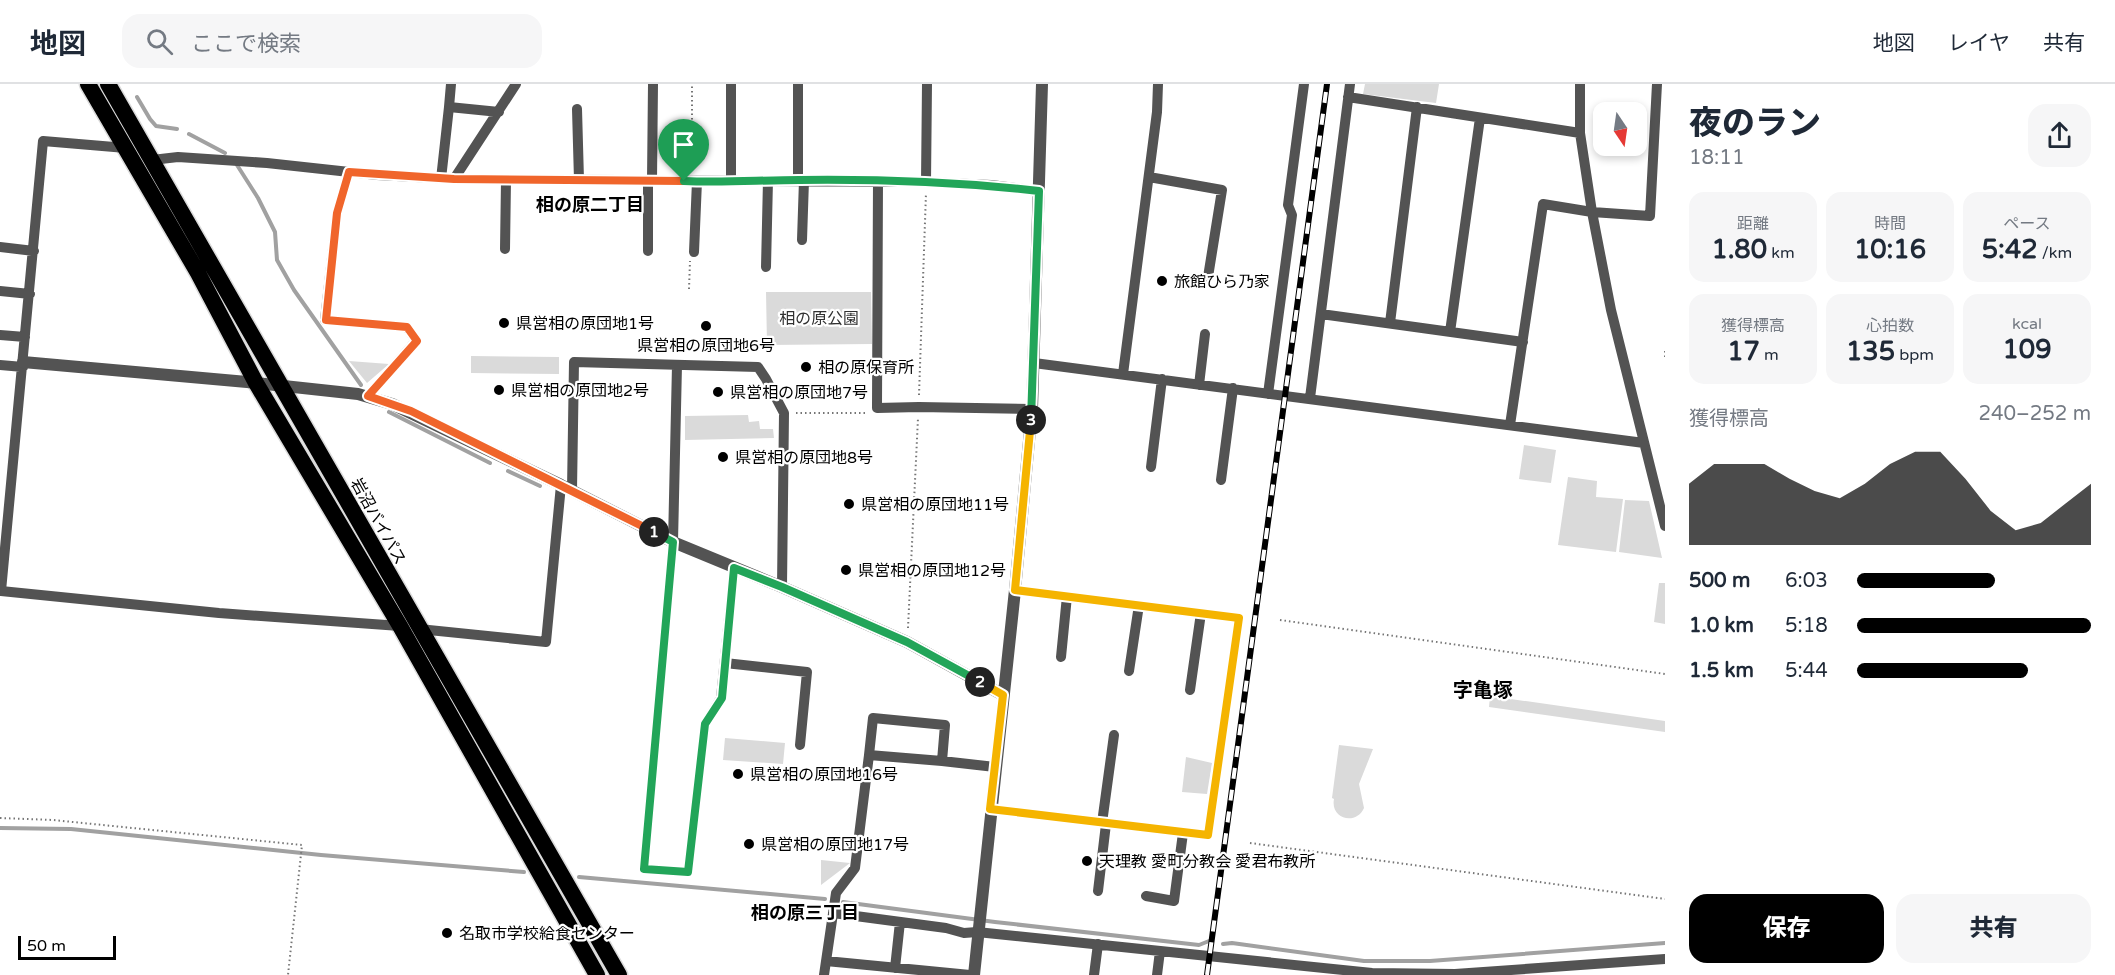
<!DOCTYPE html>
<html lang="ja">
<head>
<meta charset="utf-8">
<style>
  body { margin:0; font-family:"Varela Round","Noto Sans JP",sans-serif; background:#f6f6f7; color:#1f2937; height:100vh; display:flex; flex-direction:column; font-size:22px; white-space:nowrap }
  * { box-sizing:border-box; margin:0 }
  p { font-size:20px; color:#747a83 }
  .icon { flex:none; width:33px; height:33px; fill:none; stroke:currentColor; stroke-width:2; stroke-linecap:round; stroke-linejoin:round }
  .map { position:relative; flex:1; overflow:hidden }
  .panel { display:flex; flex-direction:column; background:#fff; width:450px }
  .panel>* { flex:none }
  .needle { width:39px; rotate:167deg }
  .buttons { position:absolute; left:1593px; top:18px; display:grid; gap:12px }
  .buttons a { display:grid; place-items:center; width:54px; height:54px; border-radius:12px; background:#fff; box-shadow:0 3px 9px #0003; font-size:30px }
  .scale { position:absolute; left:18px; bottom:15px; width:98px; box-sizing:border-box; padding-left:6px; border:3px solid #000; border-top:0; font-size:16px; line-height:21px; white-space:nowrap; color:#000; -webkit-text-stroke:4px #fff; paint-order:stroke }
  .pin { position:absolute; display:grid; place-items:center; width:51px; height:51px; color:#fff; margin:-62px -26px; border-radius:50% 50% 50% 0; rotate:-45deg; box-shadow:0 0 6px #0007 }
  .pin .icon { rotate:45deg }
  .km { position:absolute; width:30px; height:30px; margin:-15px; border-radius:50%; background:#222; color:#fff; font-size:16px; line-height:30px; text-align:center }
  .round { display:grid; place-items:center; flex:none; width:63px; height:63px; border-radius:18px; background:#f6f6f7 }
  .overview { display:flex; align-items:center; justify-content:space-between; height:102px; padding:0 24px }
  h1 { font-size:33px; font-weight:800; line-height:45px }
  .stats { display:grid; grid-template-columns:repeat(3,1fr); gap:9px; height:102px; padding:6px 24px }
  .stats div { display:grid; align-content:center; border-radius:15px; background:#f6f6f7; text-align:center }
  .stats b { font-size:26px; font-weight:800 }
  .stats small { font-size:16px; font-weight:400 }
  .stats p { font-size:16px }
  .chart { height:168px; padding:12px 24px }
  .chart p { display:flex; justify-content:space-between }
  .chart svg { width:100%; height:108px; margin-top:6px; fill:#000; opacity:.7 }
  .action { display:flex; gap:12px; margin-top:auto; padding:12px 24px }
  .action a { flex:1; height:69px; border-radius:18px; background:#000; color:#fff; font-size:24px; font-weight:800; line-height:69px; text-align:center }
  .action a+a { background:#f6f6f7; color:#1f2937 }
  ul { padding:0 24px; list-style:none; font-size:20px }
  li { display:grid; grid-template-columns:96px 72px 1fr; align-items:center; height:45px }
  li i { height:15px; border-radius:8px; background:#000 }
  header { display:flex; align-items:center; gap:36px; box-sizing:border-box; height:84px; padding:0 30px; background:#fff; border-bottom:2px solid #e0e1e3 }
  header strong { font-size:28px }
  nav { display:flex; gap:33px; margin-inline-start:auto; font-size:21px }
  .search { width:420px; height:54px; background:#f6f6f7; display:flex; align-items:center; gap:15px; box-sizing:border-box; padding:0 21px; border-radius:18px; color:#747a83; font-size:22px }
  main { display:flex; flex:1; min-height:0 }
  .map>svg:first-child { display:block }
  .green { fill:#dadada }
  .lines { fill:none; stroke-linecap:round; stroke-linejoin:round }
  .stream { stroke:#a1a1a1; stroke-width:4 }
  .trunk-casing { stroke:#dbdbdb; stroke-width:19 }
  .path { stroke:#757575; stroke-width:2; stroke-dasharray:1.5 3; stroke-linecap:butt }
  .minor { stroke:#535353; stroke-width:10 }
  .tertiary { stroke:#535353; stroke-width:12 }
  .trunk { stroke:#000; stroke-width:16 }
  .rail-casing { stroke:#000; stroke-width:6 }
  .rail { stroke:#fff; stroke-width:4; stroke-dasharray:11; stroke-linecap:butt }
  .split-1-casing { stroke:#fff; stroke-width:12 }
  .split-2-casing { stroke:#fff; stroke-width:12 }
  .split-3-casing { stroke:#fff; stroke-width:12 }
  .split-4-casing { stroke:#fff; stroke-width:12 }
  .split-1 { stroke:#f0652b; stroke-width:8 }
  .split-2 { stroke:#22a559; stroke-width:8 }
  .split-3 { stroke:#f5b400; stroke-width:8 }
  .split-4 { stroke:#22a559; stroke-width:8 }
  .poi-dot { fill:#000; stroke:#fff; stroke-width:2 }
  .labels { text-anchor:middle; stroke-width:4.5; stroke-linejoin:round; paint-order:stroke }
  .poi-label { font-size:16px; fill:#000; stroke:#fff; text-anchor:start }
  .park-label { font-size:16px; fill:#313131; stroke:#fff }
  .street-label { font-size:16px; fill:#000; stroke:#fff }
  .neighbourhood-label { font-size:18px; font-weight:bold; fill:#000; stroke:#fff }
  .quarter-label { font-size:20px; font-weight:bold; fill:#000; stroke:#fff }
</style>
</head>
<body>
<header>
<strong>地図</strong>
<div class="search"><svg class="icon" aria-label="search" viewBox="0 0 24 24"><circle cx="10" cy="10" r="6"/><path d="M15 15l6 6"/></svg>ここで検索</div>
<nav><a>地図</a><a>レイヤ</a><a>共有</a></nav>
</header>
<main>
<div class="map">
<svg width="1665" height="891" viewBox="0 0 1665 891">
  <rect width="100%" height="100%" fill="#fff"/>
  <!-- green -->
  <path class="green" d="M1365,0h74l-3,19 -73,-9z
    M766,208h105l1,52 -105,1z
    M471,272l88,1v17l-88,-1z
    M349,277l40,3 -22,19z
    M748,331l1,7 10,-1 1,8h13l1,9 -89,2v-24z
    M1524,361l32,5 -5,33 -32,-4z
    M1568,393l29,4 -1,16 27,2 -7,53 -58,-7z
    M1625,416l24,1 13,57 -43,-6z
    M1659,499h6v41l-11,-2z
    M1490,612l175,25v11l-176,-25z
    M725,654l60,5 -2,21 -60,-4z
    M1339,661l34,4 -14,35 5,24c-8,18 -34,11 -30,-9l-2,-1z
    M1186,673l26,6 -5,31 -25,-2z
    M821,776l29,3 -29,22z"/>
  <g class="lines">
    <!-- stream -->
    <path class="stream" d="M137,13l13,22 6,7 21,3
      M189,50l36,19
      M237,81l21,33 17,34 2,28 17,30 67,95
      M389,328l101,51
      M508,387l32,15
      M0,744l71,1 250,26 203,17
      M579,793l246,22
      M843,818l152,20 204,23 10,-4
      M1223,860l9,-1 132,18h66l235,-18"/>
    <defs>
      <path id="trunk" d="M88,0l110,189 58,110 144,243 197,349
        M108,0l511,891"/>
    </defs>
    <!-- trunk casing -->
    <use href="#trunk" class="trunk-casing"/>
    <!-- path -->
    <path class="path" d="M692,85v-85
      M689,205l1,-28
      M1665,267v7
      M919,311l7,-202
      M796,329h70
      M1280,536l385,54
      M908,544l10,-210
      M0,734l53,2 249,25 -14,130
      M1250,759l415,56"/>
    <!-- minor -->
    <path class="minor" d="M731,0v97
      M798,0v96
      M1580,0v49l12,79 19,98 54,216
      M1348,13l232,36
      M449,23l2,-23
      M577,25l2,71
      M126,64l-83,-7 -42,450 218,22 181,13
      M152,76l26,-3 89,6 110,12 77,4 472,3 65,3 48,6
      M349,88l-12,41 -12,107 82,7 9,14 -48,55
      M1149,93l73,13 -14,87
      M441,95l8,-72 50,5
      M454,95l62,-95
      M652,96l1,-96
      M878,97l-1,227 42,-1 113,2
      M926,98l1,-98
      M802,156l2,-60
      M0,163l34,4
      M505,165l1,-69
      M648,167v-71
      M694,168l3,-71
      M766,183l2,-87
      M0,207l30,3
      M1321,230l202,28
      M1390,239l27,-216
      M1450,248l30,-214
      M0,251l25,2
      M1034,279l610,80
      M0,281l23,2
      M677,281l-4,177 -29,327 44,3 17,-148 16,-26 13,-130
      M1123,290l34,-262 1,-28
      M1199,301l6,-51
      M1268,310l24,-179 -4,-10 16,-121
      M1310,314l40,-314
      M1510,341l33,-221 49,8 58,4 7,-132
      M1151,383l11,-88
      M1221,396l12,-92
      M572,406l2,-128 184,5 8,12 18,34 -2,174
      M419,545l127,13 15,-157
      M1061,573l6,-61
      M725,579l82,9 -7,73
      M1129,587l10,-66
      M1190,606l11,-77
      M869,671l4,-37 72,7 -3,36
      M990,725l218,26 31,-217 -224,-28
      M1102,739l12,-88
      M1098,807l8,-67
      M1146,812l28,5 9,-68
      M833,829l113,15 18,5 13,-1 395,41 83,1 210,-15
      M826,877l144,14
      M895,884l5,-46
      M824,891l12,-82 19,-25 14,-113 73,6 53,6
      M1094,891l4,-31
      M1157,891l3,-24"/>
    <!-- tertiary -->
    <path class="tertiary" d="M23,278l224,20 111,12 34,10 169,81 112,57 109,45 125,55 96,53
      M974,891l41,-385 17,-181 10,-325"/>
    <!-- trunk -->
    <use href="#trunk" class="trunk"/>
    <defs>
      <path id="rail" d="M1207,891l120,-891"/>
    </defs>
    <!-- rail casing -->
    <use href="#rail" class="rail-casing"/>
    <!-- rail -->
    <use href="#rail" class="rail"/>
  </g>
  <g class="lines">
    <defs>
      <path id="split-1" d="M654,448l-243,-121 -43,-15 49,-55 -10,-14 -81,-7 11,-107 12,-41 105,7 230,2"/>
      <path id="split-2" d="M654,448l19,10 -29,327 44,3 17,-148 17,-26 12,-130 48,19 125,55 73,40"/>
      <path id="split-3" d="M980,598l23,13 -13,114 218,26 31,-217 -224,-28 16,-170"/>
      <path id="split-4" d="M684,97c38,2 77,-1 115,-1 80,-1 160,2 240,11l-8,229"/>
    </defs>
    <!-- split-1 casing -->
    <use href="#split-1" class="split-1-casing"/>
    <!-- split-2 casing -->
    <use href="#split-2" class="split-2-casing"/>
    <!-- split-3 casing -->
    <use href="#split-3" class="split-3-casing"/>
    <!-- split-4 casing -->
    <use href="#split-4" class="split-4-casing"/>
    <!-- split-1 -->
    <use href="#split-1" class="split-1"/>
    <!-- split-2 -->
    <use href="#split-2" class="split-2"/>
    <!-- split-3 -->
    <use href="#split-3" class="split-3"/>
    <!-- split-4 -->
    <use href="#split-4" class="split-4"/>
  </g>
  <!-- markers -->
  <g class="poi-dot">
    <circle cx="1162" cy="197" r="6"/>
    <circle cx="504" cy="239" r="6"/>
    <circle cx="706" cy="242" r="6"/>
    <circle cx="806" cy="283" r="6"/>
    <circle cx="499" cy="306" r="6"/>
    <circle cx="718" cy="308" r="6"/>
    <circle cx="723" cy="373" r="6"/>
    <circle cx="849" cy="420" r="6"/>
    <circle cx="846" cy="486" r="6"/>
    <circle cx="738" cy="690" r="6"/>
    <circle cx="749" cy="760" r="6"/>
    <circle cx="1087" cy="777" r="6"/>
    <circle cx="447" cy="849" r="6"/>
  </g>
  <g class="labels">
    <!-- poi labels -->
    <g class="poi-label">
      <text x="1174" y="203">旅館ひら乃家</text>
      <text x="516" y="245">県営相の原団地1号</text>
      <text x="706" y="267" text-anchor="middle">県営相の原団地6号</text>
      <text x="818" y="289">相の原保育所</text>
      <text x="511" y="312">県営相の原団地2号</text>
      <text x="730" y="314">県営相の原団地7号</text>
      <text x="735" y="379">県営相の原団地8号</text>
      <text x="861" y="426">県営相の原団地11号</text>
      <text x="858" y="492">県営相の原団地12号</text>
      <text x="750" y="696">県営相の原団地16号</text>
      <text x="761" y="766">県営相の原団地17号</text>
      <text x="1099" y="783">天理教 愛町分教会 愛君布教所</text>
      <text x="459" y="855">名取市学校給食センター</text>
    </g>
    <!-- park labels -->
    <g class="park-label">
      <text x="819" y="240">相の原公園</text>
    </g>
    <!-- street labels -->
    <g class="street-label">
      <text transform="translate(379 437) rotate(61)" y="6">岩沼バイパス</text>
    </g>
    <!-- neighbourhood labels -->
    <g class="neighbourhood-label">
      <text x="590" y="127">相の原二丁目</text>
      <text x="805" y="835">相の原三丁目</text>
    </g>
    <!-- quarter labels -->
    <g class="quarter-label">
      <text x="1483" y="613">字亀塚</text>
    </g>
  </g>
</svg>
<div class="buttons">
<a><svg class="needle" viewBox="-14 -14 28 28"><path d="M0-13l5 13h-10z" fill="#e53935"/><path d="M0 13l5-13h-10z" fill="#747a83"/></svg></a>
</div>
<div class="scale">50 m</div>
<div class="pin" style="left:684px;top:97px;background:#1e9e55"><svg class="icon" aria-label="arrive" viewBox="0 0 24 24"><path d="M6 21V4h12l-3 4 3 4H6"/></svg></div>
<b class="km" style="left:654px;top:448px">1</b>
<b class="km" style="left:980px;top:598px">2</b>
<b class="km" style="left:1031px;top:336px">3</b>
</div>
<section class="panel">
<div class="overview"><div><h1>夜のラン</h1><p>18:11</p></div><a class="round"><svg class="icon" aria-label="share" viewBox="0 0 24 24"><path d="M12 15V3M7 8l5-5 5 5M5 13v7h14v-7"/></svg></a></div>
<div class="stats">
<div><p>距離</p><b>1.80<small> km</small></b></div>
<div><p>時間</p><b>10:16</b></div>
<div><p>ペース</p><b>5:42<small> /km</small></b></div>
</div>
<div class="stats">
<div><p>獲得標高</p><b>17<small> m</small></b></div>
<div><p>心拍数</p><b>135<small> bpm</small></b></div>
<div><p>kcal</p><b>109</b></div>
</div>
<div class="chart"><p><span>獲得標高</span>240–252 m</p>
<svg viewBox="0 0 160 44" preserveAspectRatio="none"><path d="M0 44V19L10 11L20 11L30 11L40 17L50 22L60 25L70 19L80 11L90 6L100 6L110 17L120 30L130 38L140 35L150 27L160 19V44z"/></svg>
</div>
<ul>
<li><b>500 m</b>6:03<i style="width:59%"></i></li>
<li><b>1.0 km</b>5:18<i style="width:100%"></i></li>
<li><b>1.5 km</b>5:44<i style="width:73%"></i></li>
</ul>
<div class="action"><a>保存</a><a>共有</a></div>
</section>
</main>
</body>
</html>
